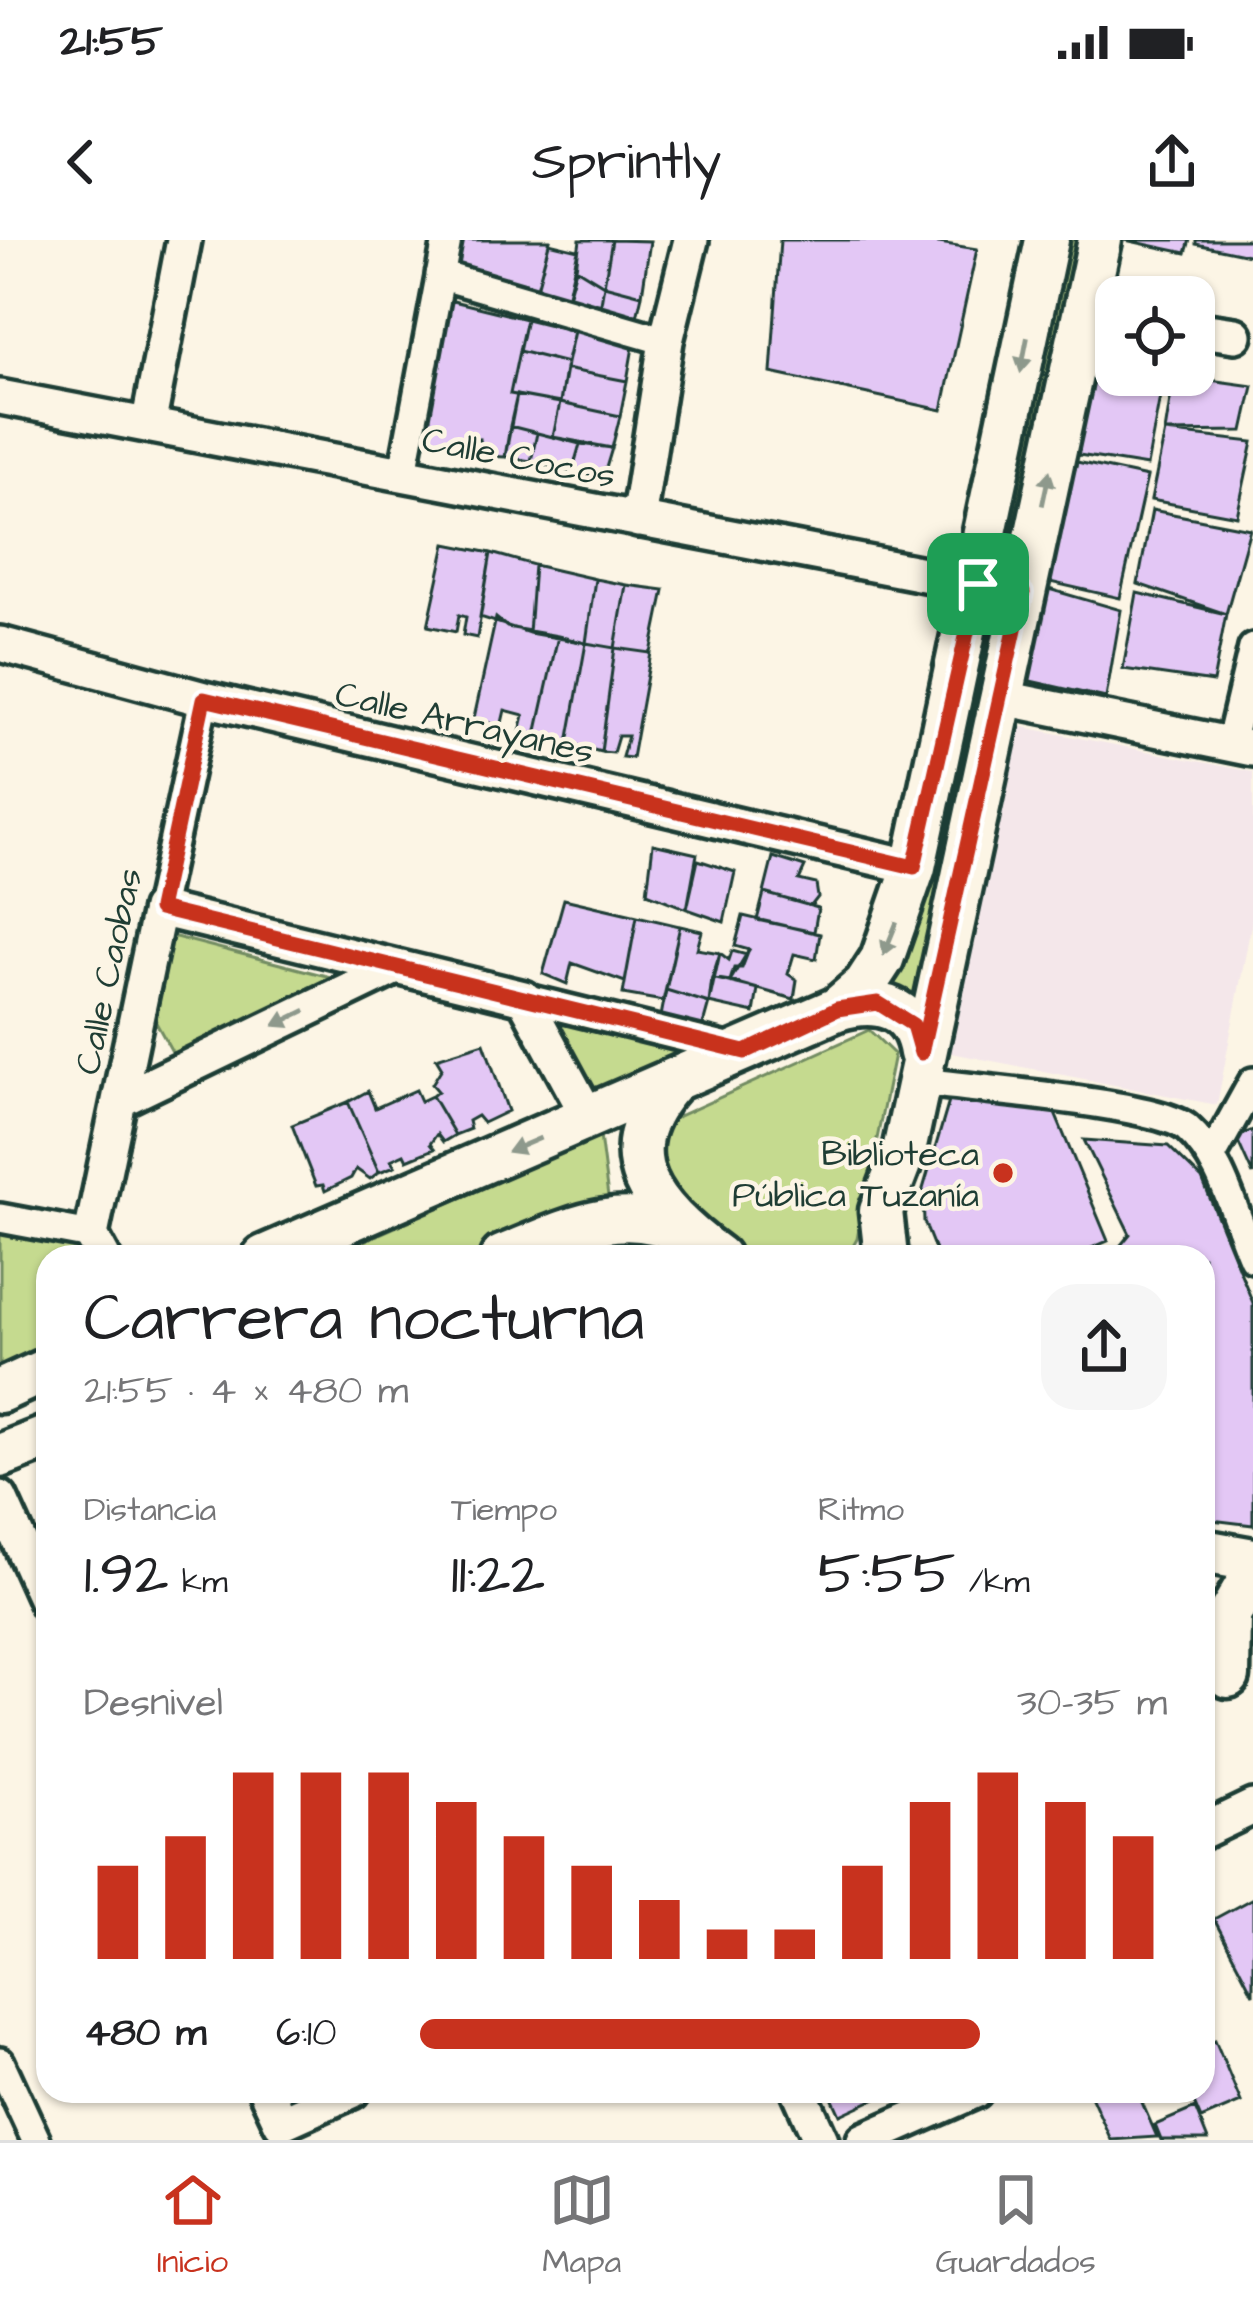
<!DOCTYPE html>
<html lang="es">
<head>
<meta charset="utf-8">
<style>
  body { margin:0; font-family:"Architects Daughter",sans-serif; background:#f6f6f6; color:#202124; height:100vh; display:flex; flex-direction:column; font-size:45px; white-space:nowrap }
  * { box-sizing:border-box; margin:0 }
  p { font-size:39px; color:#757577 }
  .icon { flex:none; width:66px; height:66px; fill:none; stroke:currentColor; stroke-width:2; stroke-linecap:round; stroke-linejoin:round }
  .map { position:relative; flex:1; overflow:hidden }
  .details { position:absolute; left:36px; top:1005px; width:1179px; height:858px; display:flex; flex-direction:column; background:#fff; border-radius:36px; box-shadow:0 3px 9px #0004 }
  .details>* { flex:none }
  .buttons { position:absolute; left:1095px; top:36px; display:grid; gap:24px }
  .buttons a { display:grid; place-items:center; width:120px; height:120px; border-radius:24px; background:#fff; box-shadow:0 3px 9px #0004; font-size:60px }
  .pin { position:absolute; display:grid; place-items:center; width:102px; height:102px; color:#fff; margin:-51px; border-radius:24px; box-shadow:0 6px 18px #0006 }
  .round { display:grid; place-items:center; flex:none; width:126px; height:126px; border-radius:36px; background:#f6f6f6 }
  .summary { display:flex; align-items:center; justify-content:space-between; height:204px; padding:0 48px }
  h1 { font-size:66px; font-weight:600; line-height:90px }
  .figures { display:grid; grid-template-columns:repeat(3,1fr); gap:18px; height:204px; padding:12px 48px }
  .figures div { display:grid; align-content:center }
  .figures b { font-size:60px; font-weight:600 }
  .figures small { font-size:33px; font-weight:400 }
  .figures p { font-size:33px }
  .chart { height:336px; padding:24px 48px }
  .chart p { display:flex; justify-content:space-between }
  .chart svg { width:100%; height:216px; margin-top:12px; stroke:#c8321e; stroke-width:6 }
  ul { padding:0 48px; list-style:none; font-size:39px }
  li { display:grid; grid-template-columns:192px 144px 1fr; align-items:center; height:90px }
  li i { height:30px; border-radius:15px; background:#c8321e }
  .status { display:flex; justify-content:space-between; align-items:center; height:84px; padding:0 60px; background:#fff; direction:ltr }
  .status svg { height:33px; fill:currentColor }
  header { display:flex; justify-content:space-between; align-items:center; height:156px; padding:0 48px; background:#fff; font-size:54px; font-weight:600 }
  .dock { display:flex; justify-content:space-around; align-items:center; height:168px; border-top:3px solid #e0e0e0; background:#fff; font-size:33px; color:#757577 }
  .dock a { display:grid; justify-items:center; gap:6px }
  .dock .on { color:#c8321e }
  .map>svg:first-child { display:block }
  .built { fill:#f4e7ea }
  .green { fill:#c5da8f; stroke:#728c62; stroke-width:3 }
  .building { fill:#e3c7f5; stroke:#1f3d34; stroke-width:3 }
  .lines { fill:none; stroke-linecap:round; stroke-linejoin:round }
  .pedestrian-casing { stroke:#1f3d34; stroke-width:36 }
  .minor-casing { stroke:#1f3d34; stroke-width:42 }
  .tertiary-casing { stroke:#1f3d34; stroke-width:51 }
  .pedestrian { stroke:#fcf5e5; stroke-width:27 }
  .minor { stroke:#fcf5e5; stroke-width:33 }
  .tertiary { stroke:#fcf5e5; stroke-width:42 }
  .oneway { fill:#8e998c }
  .route-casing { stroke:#fff; stroke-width:24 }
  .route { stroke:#c8321e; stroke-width:15 }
  .poi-dot { fill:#c8321e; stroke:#fcf5e5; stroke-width:4.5 }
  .labels { text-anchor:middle; stroke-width:9; stroke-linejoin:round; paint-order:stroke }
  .street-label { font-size:36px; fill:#1f3d34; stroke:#fcf5e5 }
  .poi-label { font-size:36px; fill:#1f3d34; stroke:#fcf5e5; text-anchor:end }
</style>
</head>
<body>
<div class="status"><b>21:55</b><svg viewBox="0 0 49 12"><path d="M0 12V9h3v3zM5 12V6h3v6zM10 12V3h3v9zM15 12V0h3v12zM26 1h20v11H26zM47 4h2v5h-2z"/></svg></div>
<header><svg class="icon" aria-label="back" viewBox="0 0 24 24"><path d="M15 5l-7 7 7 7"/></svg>Sprintly<svg class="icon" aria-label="share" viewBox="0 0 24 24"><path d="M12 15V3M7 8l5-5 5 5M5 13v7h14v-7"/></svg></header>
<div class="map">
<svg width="1253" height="1900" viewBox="0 0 1253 1900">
  <rect width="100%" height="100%" fill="#fcf5e5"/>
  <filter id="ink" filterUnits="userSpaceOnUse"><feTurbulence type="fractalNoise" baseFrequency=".00833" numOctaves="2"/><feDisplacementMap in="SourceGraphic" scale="24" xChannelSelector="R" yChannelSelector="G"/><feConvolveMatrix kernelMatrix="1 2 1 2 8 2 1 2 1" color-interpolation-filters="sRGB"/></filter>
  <g filter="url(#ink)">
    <!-- built -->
    <path class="built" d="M1008,484l245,48v143l-36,190 -271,-53z"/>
    <!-- green -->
    <path class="green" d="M1068,0h11l-74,338 -7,-2z
      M994,360h7l-89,407 -27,-15 40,-92z
      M164,694l174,45 -163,78 -26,-47z
      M540,769l140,35 10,15 -96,42z
      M869,790l25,24 -37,185 -10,18h-105l-48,-34 -29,-36 -10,-60z
      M600,896l8,61 -136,60h-144z
      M0,985l79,16 9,16h-40v92l-48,25z"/>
    <!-- building -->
    <path class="building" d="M459,0h91l-15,55 -81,-26z
      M580,0h32l-8,45 -28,-17z
      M612,0l38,1 -8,54 -38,-10z
      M780,0h140l57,9 -35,161 -171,-37z
      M1125,0h65l-4,13z
      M1196,0h57v16l-57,-12z
      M549,3l29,7 -12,53 -31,-8z
      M576,28l28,17 -5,30 -33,-11z
      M604,45l38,10 -7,30 -36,-10z
      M449,60l77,19 -16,75 7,1 -12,62 -23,-1 -2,-17 -9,1 -2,12 -50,-14z
      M1103,76l13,4v55h48l-17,91 -74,-12z
      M526,79l48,12 -7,32 -48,-12z
      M574,91l60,10 -7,40 -62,-12z
      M519,111l48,12 -7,40 -50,-9z
      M565,129l62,12 -7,35 -60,-13z
      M1174,135l79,11 -10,45 -78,1z
      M517,155l43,8 -7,34 -43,-11z
      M560,163l60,13 -8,32 -59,-11z
      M510,186l27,7 -6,28 -26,-4z
      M1165,192l88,10 -16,74 -86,-16z
      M537,193l43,11 -8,28 -41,-11z
      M580,204l32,4 -9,30 -31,-6z
      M1077,222l70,15 -27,121 -79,-18z
      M1152,270l98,19 -24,85 -88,-30z
      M446,304l45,9 -14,85 -14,-3 3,-18 -7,-2 -3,17 -28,-6z
      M491,313l43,12 -5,68 -49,-16z
      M534,325l61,14 -9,64 -57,-10z
      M595,339l31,6 -11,63 -29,-5z
      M626,345l38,5 -13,63 -36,-5z
      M1035,345l86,25 -15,88 -89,-20z
      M1137,353l89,21 -13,68 -90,-13z
      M496,378l11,9 51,9 -22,99 -16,-3 4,-17 -19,-5 -4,17 -27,-9z
      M558,396l28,7 -18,100 -32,-8z
      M586,403l29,5 -14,104 -33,-9z
      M615,408l36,5 -19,105 -10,-1 6,-21h-10l-5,17 -12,-1z
      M653,604l44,10 -10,55 -40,-16z
      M773,617l32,10 -6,13 17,4 2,13 -7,9 -47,-13z
      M698,620l37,12 -11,50 -37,-13z
      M764,653l54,15 -4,24 -57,-12z
      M564,659l73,17 -12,66 -53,-19 -5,21 -24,-10z
      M637,676l43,10 -17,75 -40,-7z
      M743,676l77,18 -4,25 -22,-5 -6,20 9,6 -3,19 -64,-18 19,-31 -14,-4z
      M680,686l22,5 -5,18 23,4 -11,50 -43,-13z
      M732,711l15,4 -5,13h-8l-4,13 -18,-3 8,-25 9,7z
      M712,738l46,11 -4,24 -45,-10z
      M666,750l43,13 -8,29 -42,-5z
      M484,803l24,68 -25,12 -6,-7 -9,5 2,8 -15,6 -23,-39 6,-5 -6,-7 10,-16 -6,-10z
      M953,848l101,23 54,130 -26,11 2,5h-146l-14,-35 -1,-33z
      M416,850l5,11 11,-5 23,39 -12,7 -6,-8 -7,10 4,5 -27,11 -3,-6 -13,6 4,6 -16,6 -31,-70 20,-11 7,17z
      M348,862l31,70 -9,7 -14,-10 -5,9 -26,13 -2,-6 -7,1 -24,-61z
      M1253,890v45l-17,-38z
      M1084,900l84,6 34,33 51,124v222l-50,-6v-262h-92l19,-23z
      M1253,1658v96l-39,-75z
      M1215,1800l26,62 -40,17 -12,-28h14v-46z
      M829,1851h63l-52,24z
      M1089,1851h48l20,46 -46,3z
      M1195,1868l13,32h-47l-6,-15z"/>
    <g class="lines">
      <defs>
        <path id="pedestrian" d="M440,35l226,66
          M403,232l44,-232
          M1230,505l23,-97
          M159,669l45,-210
          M524,758l216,53
          M916,841c48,7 243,22 271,47 36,32 47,87 66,130
          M1212,916l41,-74
          M0,978l91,17
          M0,1822l36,78"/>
        <path id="minor" d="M1194,89l41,6
          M0,157l1023,196
          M149,181l35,-181
          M638,280l28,-179 25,-101
          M0,404l204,55 710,168
          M999,457l254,52
          M120,860l276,-133
          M103,1017l-12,-22 68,-326 365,89 65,120
          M0,1258l48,107
          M1203,1591l50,-24
          M266,1851l15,32 71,-32
          M799,1851l22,49
          M864,1900l111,-49"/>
        <path id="tertiary" d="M837,769c41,-12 77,-3 84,44
          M671,843c-66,74 -17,127 47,174
          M264,1017l573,-248 28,-24 17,-26 32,-92 133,-627
          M502,1017c61,-24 117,-56 180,-25
          M886,1017l-5,-46 23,-60 196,-911
          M0,1151l48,-22
          M0,1216l48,-19
          M1203,1311l50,9
          M1228,1436l1,-61 24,-41"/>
      </defs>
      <!-- pedestrian casing -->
      <use href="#pedestrian" class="pedestrian-casing"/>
      <!-- minor casing -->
      <use href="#minor" class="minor-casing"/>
      <!-- tertiary casing -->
      <use href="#tertiary" class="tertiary-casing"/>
      <!-- pedestrian -->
      <use href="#pedestrian" class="pedestrian"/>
      <!-- minor -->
      <use href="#minor" class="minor"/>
      <!-- tertiary -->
      <use href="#tertiary" class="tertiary"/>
    </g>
    <!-- one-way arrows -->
    <defs><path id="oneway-solid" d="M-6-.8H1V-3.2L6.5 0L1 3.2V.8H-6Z" transform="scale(3)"/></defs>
    <g class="oneway">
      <use href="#oneway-solid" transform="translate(1024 115) rotate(101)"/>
      <use href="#oneway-solid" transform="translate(1046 248) rotate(-78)"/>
      <use href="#oneway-solid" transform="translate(890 699) rotate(112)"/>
      <use href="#oneway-solid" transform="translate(290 778) rotate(154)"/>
      <use href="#oneway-solid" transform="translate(524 905) rotate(157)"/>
    </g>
  </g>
  <g class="lines" filter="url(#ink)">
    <defs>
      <path id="route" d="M978,344l45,9 -102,460 -8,-28 -35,-22 -41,6 -92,43 -586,-143 45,-210 710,168z"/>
    </defs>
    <!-- route casing -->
    <use href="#route" class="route-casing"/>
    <!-- route -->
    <use href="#route" class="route"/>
  </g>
  <!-- markers -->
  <circle class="poi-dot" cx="1003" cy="933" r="12"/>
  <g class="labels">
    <!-- street labels -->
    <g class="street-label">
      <text transform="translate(519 216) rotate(11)" y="13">Calle Cocos</text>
      <text transform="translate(465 481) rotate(13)" y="13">Calle Arrayanes</text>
      <text transform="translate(107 731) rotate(-78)" y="13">Calle Caobas</text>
    </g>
    <!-- poi labels -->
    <g class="poi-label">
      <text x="979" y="925">Biblioteca<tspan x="979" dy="41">Pública Tuzanía</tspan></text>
    </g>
  </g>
</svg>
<div class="buttons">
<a><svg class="icon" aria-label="locate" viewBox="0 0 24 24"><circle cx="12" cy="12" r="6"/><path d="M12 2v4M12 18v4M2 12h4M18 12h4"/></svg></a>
</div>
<div class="pin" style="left:978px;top:344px;background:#1e9e55"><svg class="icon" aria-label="arrive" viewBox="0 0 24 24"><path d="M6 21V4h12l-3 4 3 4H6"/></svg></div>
<section class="details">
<div class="summary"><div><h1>Carrera nocturna</h1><p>21:55 · 4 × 480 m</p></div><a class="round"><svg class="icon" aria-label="share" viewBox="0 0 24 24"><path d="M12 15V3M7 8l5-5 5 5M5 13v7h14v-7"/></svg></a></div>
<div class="figures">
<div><p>Distancia</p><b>1.92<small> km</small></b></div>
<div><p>Tiempo</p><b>11:22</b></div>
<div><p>Ritmo</p><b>5:55<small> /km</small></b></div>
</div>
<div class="chart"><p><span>Desnivel</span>30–35 m</p>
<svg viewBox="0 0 160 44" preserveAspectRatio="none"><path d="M5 44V25M15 44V19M25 44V6M35 44V6M45 44V6M55 44V12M65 44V19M75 44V25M85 44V32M95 44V38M105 44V38M115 44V25M125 44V12M135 44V6M145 44V12M155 44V19"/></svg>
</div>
<ul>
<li><b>480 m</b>6:10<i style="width:75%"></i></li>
</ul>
</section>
</div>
<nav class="dock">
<a class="on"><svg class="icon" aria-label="home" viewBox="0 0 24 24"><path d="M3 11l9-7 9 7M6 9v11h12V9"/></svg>Inicio</a>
<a><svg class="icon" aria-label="map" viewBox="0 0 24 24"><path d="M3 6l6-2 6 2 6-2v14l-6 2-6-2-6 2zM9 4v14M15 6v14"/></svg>Mapa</a>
<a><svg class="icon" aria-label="saved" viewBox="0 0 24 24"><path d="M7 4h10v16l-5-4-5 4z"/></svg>Guardados</a>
</nav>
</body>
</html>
